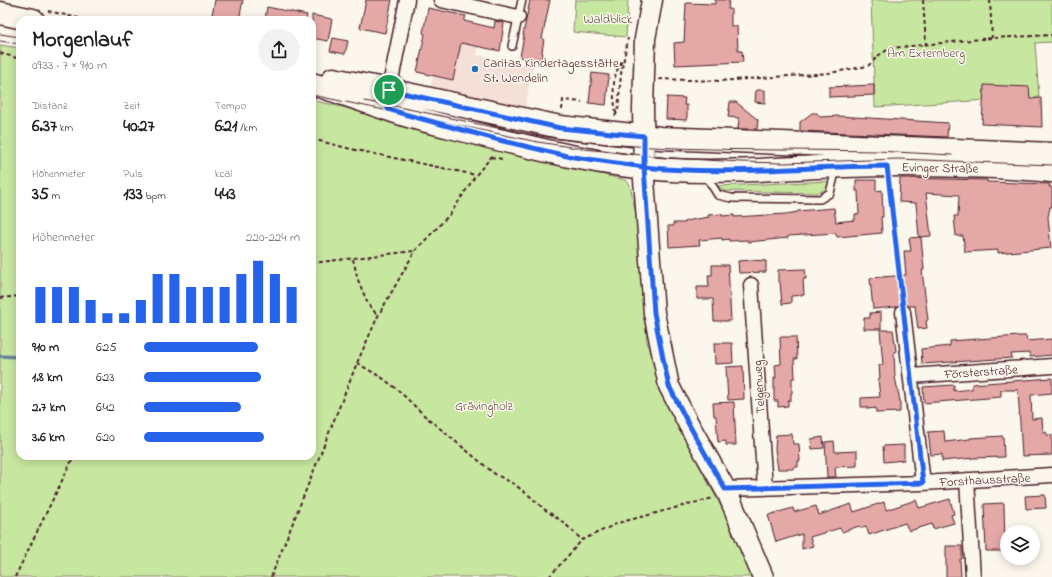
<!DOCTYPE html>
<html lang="de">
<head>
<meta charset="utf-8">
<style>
  body { margin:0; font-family:"Indie Flower",sans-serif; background:#f2f2f2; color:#222; height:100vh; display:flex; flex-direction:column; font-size:15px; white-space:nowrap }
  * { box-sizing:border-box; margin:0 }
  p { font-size:13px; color:#767676 }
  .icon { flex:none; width:22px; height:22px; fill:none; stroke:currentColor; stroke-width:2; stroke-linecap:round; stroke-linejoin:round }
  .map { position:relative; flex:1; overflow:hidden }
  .details { position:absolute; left:16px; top:16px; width:300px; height:444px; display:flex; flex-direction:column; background:#fff; border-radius:12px; box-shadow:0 2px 10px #0003 }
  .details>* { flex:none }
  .fabs { position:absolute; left:1000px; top:525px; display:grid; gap:8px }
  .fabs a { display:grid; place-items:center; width:40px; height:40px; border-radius:50%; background:#fff; box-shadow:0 2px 10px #0003; font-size:20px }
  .pin { position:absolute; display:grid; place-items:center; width:34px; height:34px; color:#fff; margin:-17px; border:2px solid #fff; border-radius:50%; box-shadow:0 1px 4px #0007 }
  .round { display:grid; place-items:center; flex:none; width:42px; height:42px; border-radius:21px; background:#f2f2f2 }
  .head { display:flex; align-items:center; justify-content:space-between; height:68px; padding:0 16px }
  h1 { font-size:22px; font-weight:700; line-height:30px }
  .metrics { display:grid; grid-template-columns:repeat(3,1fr); gap:6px; height:68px; padding:4px 16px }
  .metrics div { display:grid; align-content:center }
  .metrics b { font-size:17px; font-weight:700 }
  .metrics small { font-size:11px; font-weight:400 }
  .metrics p { font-size:11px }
  .chart { height:112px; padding:8px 16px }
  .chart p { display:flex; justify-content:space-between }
  .chart svg { width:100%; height:72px; margin-top:4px; stroke:#2563eb; stroke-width:6 }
  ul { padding:0 16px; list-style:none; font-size:13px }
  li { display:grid; grid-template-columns:64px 48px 1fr; align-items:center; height:30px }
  li i { height:10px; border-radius:5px; background:#2563eb }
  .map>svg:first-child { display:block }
  .built { fill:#f4e0d7 }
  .green { fill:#c7e7a0; stroke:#888366 }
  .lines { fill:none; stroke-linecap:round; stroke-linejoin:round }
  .stream { stroke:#688395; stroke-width:3.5 }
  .building { fill:#e4a9a7; stroke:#4a1f2b }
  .service-casing { stroke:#4a1f2b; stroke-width:10 }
  .minor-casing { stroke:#4a1f2b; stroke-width:17 }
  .secondary-casing { stroke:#4a1f2b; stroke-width:23 }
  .primary-casing { stroke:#4a1f2b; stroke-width:25 }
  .path { stroke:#4a1f2b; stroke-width:2; stroke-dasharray:4 3; stroke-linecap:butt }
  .service { stroke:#fbf7ec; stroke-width:7 }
  .minor { stroke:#fbf7ec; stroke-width:14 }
  .secondary { stroke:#fbf7ec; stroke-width:20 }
  .primary { stroke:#fbf7ec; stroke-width:22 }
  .tram { stroke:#4a1f2b; stroke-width:1 }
  .route-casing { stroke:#fff; stroke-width:8 }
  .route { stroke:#2563eb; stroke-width:5 }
  .poi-dot { fill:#1f6fb2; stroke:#fbf7ec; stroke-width:1.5 }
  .labels { text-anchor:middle; stroke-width:3; stroke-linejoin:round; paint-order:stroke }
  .park-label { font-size:13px; fill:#695148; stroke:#fbf7ec }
  .poi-label { font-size:13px; fill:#4a1f2b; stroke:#fbf7ec; text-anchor:start }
  .street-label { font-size:13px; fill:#4a1f2b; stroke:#fbf7ec }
</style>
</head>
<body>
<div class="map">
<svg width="1052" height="577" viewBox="0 0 1052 577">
  <rect width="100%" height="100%" fill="#fbf7ec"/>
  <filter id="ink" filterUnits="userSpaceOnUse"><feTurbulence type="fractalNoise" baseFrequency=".025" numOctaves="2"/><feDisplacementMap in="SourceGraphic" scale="8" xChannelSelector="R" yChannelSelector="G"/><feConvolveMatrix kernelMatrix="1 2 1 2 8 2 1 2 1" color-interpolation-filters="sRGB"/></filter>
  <g filter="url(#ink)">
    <!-- built -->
    <path class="built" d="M425,34l54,12 -2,9 56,11 -8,42 -95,-20 3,-12 -16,-4z"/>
    <!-- green -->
    <path class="green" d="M575,0h53l-2,37 -53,-5z
      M871,0h181v42l-17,1 4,54 -164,10z
      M0,45l20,3v408h292v-356l55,13 138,39 121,28 4,5 6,29 11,127 11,41 13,30 47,89 34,60 5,16h-757z
      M831,181c-3,8 -7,10 -15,12l-92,-2 -7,-5z"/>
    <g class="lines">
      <!-- stream -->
      <path class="stream" d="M0,356l20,1"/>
    </g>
    <!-- building -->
    <path class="building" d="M215,0h28l-4,20 -27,-5z
      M366,0h26l-7,33 -25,-5z
      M530,0h20l-8,39h2l-2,13 1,2 -3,7 -20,-4 4,-22h-1z
      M715,0h14l-1,9h3v17h6l1,25h4l1,11 -68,3 -1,-22 10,-1 2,-39 29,1z
      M267,7l40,8 -1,5h-41z
      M428,8l38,8 -2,5 30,7 1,-7 9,2 -4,28 -39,-8 -8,37 -36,-8 8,-38 -2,-1z
      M312,15l20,4 -4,22 -16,-3z
      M333,38l15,3 -3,13 -15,-3z
      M592,73l17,2 -3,30 -17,-2z
      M874,85v10l-45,2v-10z
      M984,85l45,2 1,12 11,-1 1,29 -60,-3z
      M756,90h9v13l-10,-1z
      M667,97l18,1 -1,7h3v15l-21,-1z
      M730,102h6l22,18 -1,9h-19l1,-11 -11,-1z
      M812,113h5l3,4 18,-1 110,7 -1,14 -147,-6v-9z
      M900,178l87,2v2l63,2 -1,3h3v20h-2l-2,10 3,31 -53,5v-3l-33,2 -2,-16h-7l-2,-20h4l1,-21 -33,-2 5,43 -12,1 -3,-34 -17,-1z
      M856,180h20v11l6,-1 1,27h-2l1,16 -45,4 -1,-4 -48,3v2l-40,4v-2l-19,1v-2l-7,1v-2l-23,2 1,5 -31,2 -1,-21h5v-3h12v-2l24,-4 -1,-2 14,-1v2l12,-1v2l52,-3 12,-2v-1l36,-3 2,14 19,-2v-6h4l-1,-23h-2z
      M921,237l3,33h-2l6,50 -2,1 1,7 -9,1 -3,-23h-6l-7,-2 -6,3 -23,2 -3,-31 36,-3 -2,-24h7l-2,-13z
      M752,260l14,1v11l-27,1 -1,-12z
      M712,265h16l3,56h-17l-1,-22h-16v-12h12l-1,-12h4z
      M805,269l1,10h-3l1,16 -13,1v7l-9,1 -2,-22h-2v-12z
      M881,312v17h-17v-11h6v-5z
      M880,330h13l3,21 -2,1 1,25 5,24v11l-24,1v-5l-9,1v-2h-6v-9l19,-1 -2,-18 2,-1 -1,-13h4z
      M1019,336h7l1,5 25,-2v16l-22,2v-4l-19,1 1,4 -90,6 -1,-15 29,-3v-5z
      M780,337h16l1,22h-3l1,19h-3v15h-1v7h-3v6l-10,1v-6h-4v-23h2l-1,-13 6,-1z
      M714,343h18l1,20 -18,1z
      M743,366l1,33 -16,1 -2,-33z
      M1052,378v15l-21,2 1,24 10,-1 1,14h3l1,3h5v20l-30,1 -4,-66h-17v7l-77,6 -1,-16 31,-2v6l18,-2v-5z
      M734,402l2,43h-10v-4l-8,1 -2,-26h-2l-1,-13z
      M944,431l1,11 25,-3v-1l33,-2 1,21 -31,1 -31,3v-7l-11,1 -3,-23z
      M792,434l1,10h6l1,17h-2v6h-4v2h-16l-3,-20 1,-14z
      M823,437l1,11 -12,1 -1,-10z
      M834,441l1,11 22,-1v15l-22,1 1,10h-9l-2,-35z
      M904,445v15l-20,2 -1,-16z
      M1045,495l1,13 -20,1 -1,-13z
      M950,499l4,15 -3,1 3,8 -21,6 -1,-5 -23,7 -4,-8 -36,12 -3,-9 -6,2 -1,-2 -17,6 -2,-4 -30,9 3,9 -11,3v-15l-26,8 -8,-27 25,-7 1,4 22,-6 3,9 32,-11 3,8 30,-10 2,8 30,-10 3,8z
      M1004,503l1,48h-19l-2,-47z
      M946,546h16v13h-2l1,18h-15z"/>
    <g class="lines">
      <defs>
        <path id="service" d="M512,46l10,-46
          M705,174l13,21 13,3 89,1 10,-6 6,-24"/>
        <path id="minor" d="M441,0l77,17
          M389,90l18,-90
          M751,285l14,203
          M903,312l20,171
          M911,376l141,-10
          M967,480l6,97
          M725,489l198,-6 129,-8"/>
        <path id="secondary" d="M652,0l-7,39 -2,70 1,71 10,133 15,73 19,37 40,71 35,83"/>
        <path id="primary" d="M0,13l33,7
          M333,79l56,11 171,37 100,11 392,16
          M312,84c31,9 62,21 93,31 23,7 46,12 69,18 65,17 130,33 197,37 58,3 116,-2 173,-4 69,-2 139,-1 208,5"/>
      </defs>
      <!-- service casing -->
      <use href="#service" class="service-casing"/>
      <!-- minor casing -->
      <use href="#minor" class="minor-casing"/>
      <!-- secondary casing -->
      <use href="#secondary" class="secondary-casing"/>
      <!-- primary casing -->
      <use href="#primary" class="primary-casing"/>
      <!-- path -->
      <path class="path" d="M923,0l3,44
        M990,0l2,38
        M48,11l39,9
        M0,53l20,6
        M659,79l60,2 110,-8 39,-7 11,-11 12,-7 101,-10 60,-3
        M562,110l1,-10 19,2
        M616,113c-3,-19 -5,-35 6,-52
        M615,116l3,-5 3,-37 7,-36
        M312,139l39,10 125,26
        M491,157l11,2
        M889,182l13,118
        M353,259l5,21 10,24 10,12
        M312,263l102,-12
        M0,298l20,-2
        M357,363l24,14 17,13 27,26 47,39 23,19 19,10 17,13 13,12 19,13 19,18
        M15,577l59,-121
        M271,577l86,-214 21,-47 37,-65 36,-38 25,-38 17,-20
        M549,577l33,-37 36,-17 95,-25"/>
      <!-- service -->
      <use href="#service" class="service"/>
      <!-- minor -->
      <use href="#minor" class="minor"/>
      <!-- secondary -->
      <use href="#secondary" class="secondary"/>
      <!-- primary -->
      <use href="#primary" class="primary"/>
      <!-- tram -->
      <path class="tram" d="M0,34l20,3
        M0,41l20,3
        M312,95l226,47 46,7 87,9 70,4 42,1 115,-4 154,6
        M364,101c71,11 140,32 211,40 100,11 201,8 302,10 25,1 50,3 75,4"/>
    </g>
  </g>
  <g class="lines" filter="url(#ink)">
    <defs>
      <path id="route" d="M389,90l-1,19 16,5 99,27 64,15 77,11 10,146 10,50 5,23 19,37 37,66 198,-6 -36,-317c-81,0 -162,10 -243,1v-31l-84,-8 -171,-38"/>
    </defs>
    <!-- route casing -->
    <use href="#route" class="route-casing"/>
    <!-- route -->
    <use href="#route" class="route"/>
  </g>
  <!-- markers -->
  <circle class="poi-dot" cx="475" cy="69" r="4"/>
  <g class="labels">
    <!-- park labels -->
    <g class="park-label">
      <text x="608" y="23">Waldblick</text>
      <text x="926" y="57">Am Externberg</text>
      <text x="484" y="410">Grävingholz</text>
    </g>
    <!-- poi labels -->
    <g class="poi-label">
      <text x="483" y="67">Caritas Kindertagesstätte<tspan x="483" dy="15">St. Wendelin</tspan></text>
    </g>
    <!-- street labels -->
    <g class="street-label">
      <text transform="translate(940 167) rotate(1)" y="5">Evinger Straße</text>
      <text transform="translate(981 371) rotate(-4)" y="5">Försterstraße</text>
      <text transform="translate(758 387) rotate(-94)" y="5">Telgenweg</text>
      <text transform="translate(985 479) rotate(-3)" y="5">Forsthausstraße</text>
    </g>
  </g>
</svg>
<div class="fabs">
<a><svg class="icon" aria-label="layers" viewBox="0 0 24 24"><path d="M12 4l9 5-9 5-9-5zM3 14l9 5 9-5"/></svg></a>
</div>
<div class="pin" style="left:389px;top:90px;background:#1e9e55"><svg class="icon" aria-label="arrive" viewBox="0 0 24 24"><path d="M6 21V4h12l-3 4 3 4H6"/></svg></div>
<section class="details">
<div class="head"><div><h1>Morgenlauf</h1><p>09:33 · 7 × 910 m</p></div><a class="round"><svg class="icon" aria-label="share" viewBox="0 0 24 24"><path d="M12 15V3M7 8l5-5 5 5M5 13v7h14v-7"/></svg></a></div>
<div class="metrics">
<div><p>Distanz</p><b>6.37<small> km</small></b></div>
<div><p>Zeit</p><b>40:27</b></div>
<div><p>Tempo</p><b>6:21<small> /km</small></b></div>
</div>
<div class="metrics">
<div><p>Höhenmeter</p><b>35<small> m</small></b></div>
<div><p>Puls</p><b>133<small> bpm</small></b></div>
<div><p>kcal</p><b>443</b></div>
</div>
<div class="chart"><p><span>Höhenmeter</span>220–224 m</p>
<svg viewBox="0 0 160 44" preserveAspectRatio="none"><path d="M5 44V22M15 44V22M25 44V22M35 44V30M45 44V38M55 44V38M65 44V30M75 44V14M85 44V14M95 44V22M105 44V22M115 44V22M125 44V14M135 44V6M145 44V14M155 44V22"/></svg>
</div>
<ul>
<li><b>910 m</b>6:25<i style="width:73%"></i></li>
<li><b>1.8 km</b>6:23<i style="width:75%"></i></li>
<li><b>2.7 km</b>6:42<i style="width:62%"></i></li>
<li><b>3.6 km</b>6:20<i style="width:77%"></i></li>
</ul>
</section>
</div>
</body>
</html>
